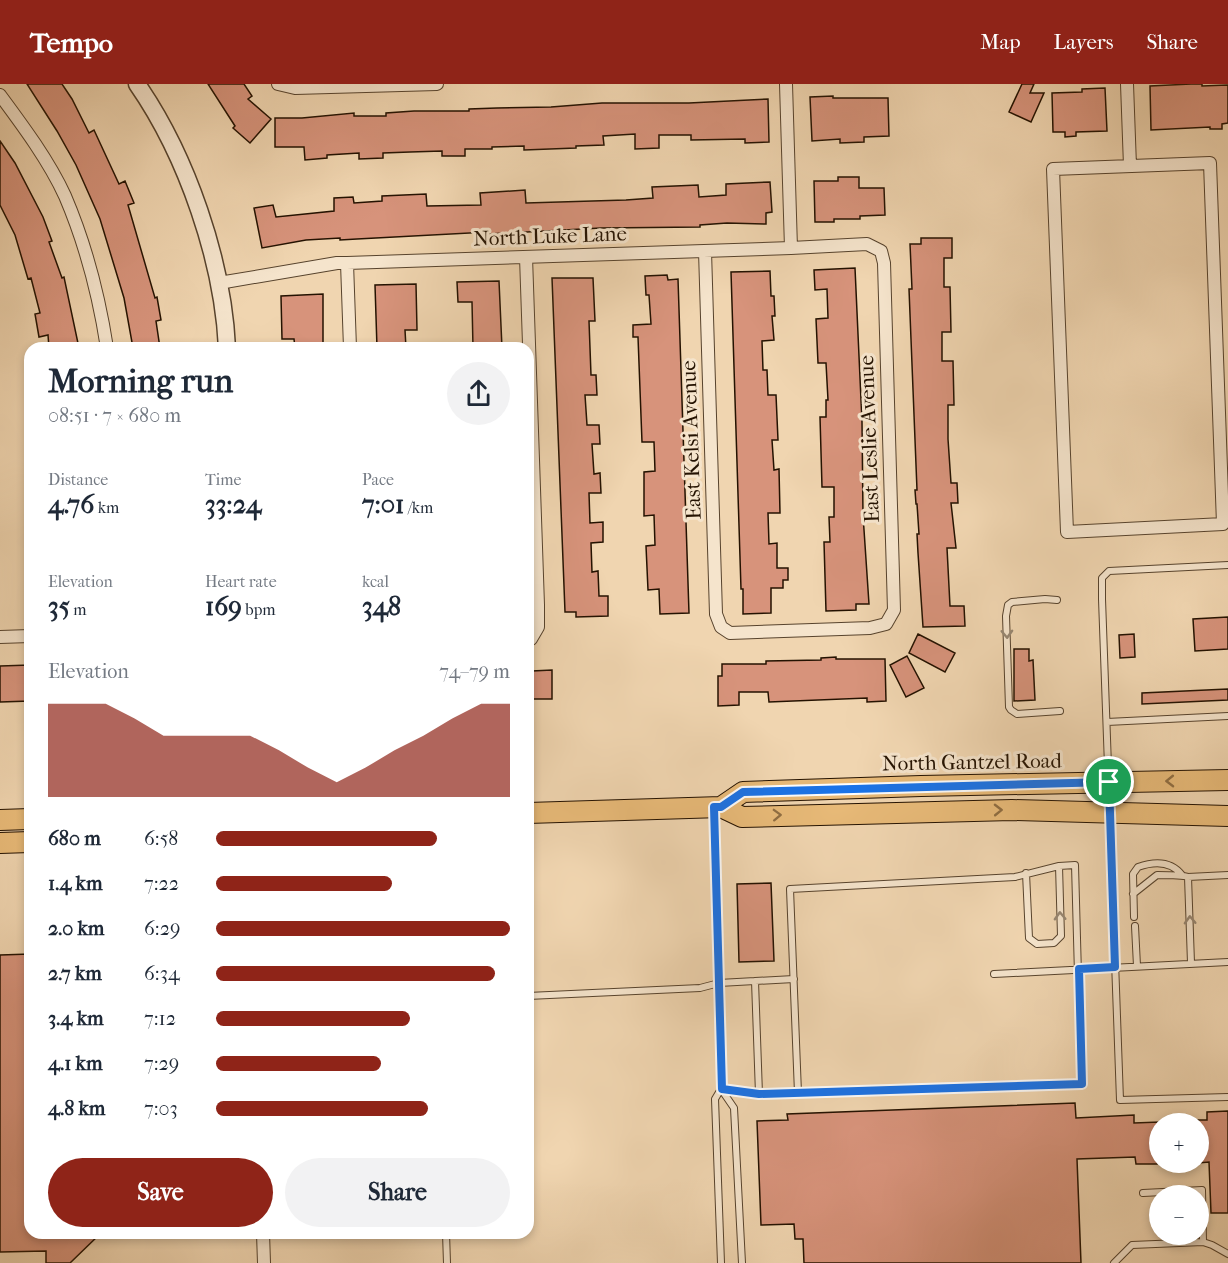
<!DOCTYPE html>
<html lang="en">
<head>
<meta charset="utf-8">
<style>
  body { margin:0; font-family:"IM FELL French Canon",serif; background:#f2f2f3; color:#1f2937; height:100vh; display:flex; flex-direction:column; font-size:22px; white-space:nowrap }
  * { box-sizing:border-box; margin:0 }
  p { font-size:20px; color:#747a83 }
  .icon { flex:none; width:33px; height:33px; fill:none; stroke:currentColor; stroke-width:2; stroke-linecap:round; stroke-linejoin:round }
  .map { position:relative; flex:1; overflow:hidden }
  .drawer { position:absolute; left:24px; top:258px; width:510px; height:897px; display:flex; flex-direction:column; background:#fff; border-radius:18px; box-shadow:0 3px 9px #0003 }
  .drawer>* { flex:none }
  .controls { position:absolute; left:1149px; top:1029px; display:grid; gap:12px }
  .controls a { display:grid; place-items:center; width:60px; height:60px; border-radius:50%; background:#fff; box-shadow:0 3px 9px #0003; font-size:30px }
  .pin { position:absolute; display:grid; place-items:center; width:51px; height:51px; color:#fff; margin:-26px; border:3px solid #fff; border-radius:50%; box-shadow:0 2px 6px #0007 }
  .round { display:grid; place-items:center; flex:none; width:63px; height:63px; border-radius:32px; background:#f2f2f3 }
  .headline { display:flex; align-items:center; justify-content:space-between; height:102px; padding:0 24px }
  h1 { font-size:33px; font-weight:700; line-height:45px }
  .stats { display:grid; grid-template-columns:repeat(3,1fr); gap:9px; height:102px; padding:6px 24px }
  .stats div { display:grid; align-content:center }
  .stats b { font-size:26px; font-weight:700 }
  .stats small { font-size:16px; font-weight:400 }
  .stats p { font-size:16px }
  .chart { height:168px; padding:12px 24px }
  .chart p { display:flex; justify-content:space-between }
  .chart svg { width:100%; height:108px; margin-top:6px; fill:#8f2418; opacity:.7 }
  .action { display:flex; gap:12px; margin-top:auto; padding:12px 24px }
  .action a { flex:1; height:69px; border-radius:36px; background:#8f2418; color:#fff; font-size:24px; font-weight:700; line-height:69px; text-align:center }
  .action a+a { background:#f2f2f3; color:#1f2937 }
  ul { padding:0 24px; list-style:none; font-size:20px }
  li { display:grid; grid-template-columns:96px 72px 1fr; align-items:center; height:45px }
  li i { height:15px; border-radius:8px; background:#8f2418 }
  header { display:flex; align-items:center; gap:36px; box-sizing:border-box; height:84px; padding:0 30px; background:#8f2418; color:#fff }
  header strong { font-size:28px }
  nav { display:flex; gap:33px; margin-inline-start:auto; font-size:21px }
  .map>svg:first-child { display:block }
  .building { fill:#d7937b; stroke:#241201; stroke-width:1.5 }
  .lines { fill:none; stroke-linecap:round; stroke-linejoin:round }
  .service-casing { stroke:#57432d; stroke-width:8 }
  .minor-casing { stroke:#57432d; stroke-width:14 }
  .tertiary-casing { stroke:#57432d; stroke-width:19 }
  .primary-casing { stroke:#241201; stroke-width:22 }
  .service { stroke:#f5e4cc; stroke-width:6 }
  .minor { stroke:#f5e4cc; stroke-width:12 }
  .tertiary { stroke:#f5e4cc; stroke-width:16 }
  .primary { stroke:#e8ba78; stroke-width:20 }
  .oneway { stroke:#978671 }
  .oneway2 { stroke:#906e42 }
  .route-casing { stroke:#fff; stroke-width:12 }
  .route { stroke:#1a73e8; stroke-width:8 }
  .labels { text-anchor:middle; stroke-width:6; stroke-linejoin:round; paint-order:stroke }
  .street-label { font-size:21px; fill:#241201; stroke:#f5e4cc }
</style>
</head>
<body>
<header>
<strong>Tempo</strong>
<nav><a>Map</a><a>Layers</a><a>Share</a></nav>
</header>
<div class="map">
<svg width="1228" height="1179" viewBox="0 0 1228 1179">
  <rect width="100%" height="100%" fill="#f0d5b0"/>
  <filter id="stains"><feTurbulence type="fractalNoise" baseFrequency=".00333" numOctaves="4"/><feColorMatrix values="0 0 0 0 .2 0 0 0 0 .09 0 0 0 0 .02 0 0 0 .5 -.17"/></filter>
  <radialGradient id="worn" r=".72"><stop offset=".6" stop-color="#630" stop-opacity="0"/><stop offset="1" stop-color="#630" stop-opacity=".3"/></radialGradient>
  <!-- building -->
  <path class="building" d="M27,0h35l10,15 17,34 5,-3 25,54 6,-3 9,22 -6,2 27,93 2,-1 4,23 -5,1 4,27h-27l-9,-50 -24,-79 -24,-54 -19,-34z
    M208,0h36l8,12 -4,3 23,20 -21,24 -17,-15 2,-2z
    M1022,0h12l-4,9h14l-13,29 -22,-10z
    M1191,0h11v2l26,-1v38l-6,1v5h-12v-2l-59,3 -1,-44z
    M1105,4l2,43 -31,1v4l-11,1v-5h-12l-1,-39 30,-1v-3z
    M833,12v2h55l1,38 -25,1v5l-24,1v-4l-28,2 -2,-44z
    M768,15l1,43 -24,1v-4l-54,1v-5h-32v13l-24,1v-15l-32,2 1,9 -28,1v2l-52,2v-4l-32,1v2h-27v7h-23v-5l-32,1 -27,1v5l-24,1v-6l-32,2v3l-22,2 -1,-13h-29v-29h27l52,-5v3h32v-3l28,-2h55v-2l28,-1 54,-1 51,-4h87z
    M0,57l15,22 28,54 9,24 -3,1 13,36 2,-1 15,71h-30l-1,-13 -9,2 -4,-23 5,-1 -9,-35 -3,1 -13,-44 -15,-30z
    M838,93h21v11h25l1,27 -25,1v3h-26v3h-19l-1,-41h24z
    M770,98l2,30 -6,1v11l-39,-1 -27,2v2l-99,1 -113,6v-2l-131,7 -17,1v-2l-34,2 -44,8 -8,-40 19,-3 3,12 58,-6v-13l19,-1 1,6 28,-2v-5l44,-2 1,12 54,-1 -1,-12 45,-3 1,13 100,-3 27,-2 -1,-11 46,-2 1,12 27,-2v-11z
    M921,154h31v20h-8v29h6l1,45h-9v29h11l1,44h-6v34l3,44h6l1,20h-7l5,45h-9l3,58h14l1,20 -42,1 -5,-74 -1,-19h2l-2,-30h-1l-1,-14h2l-8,-201h3l-2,-45h11z
    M855,184l7,154 1,93 6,89h-13v6l-30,1 -2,-69h6l-1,-25h5v-30h-12l-2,-70h6v-17h2l-2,-37h-8l-2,-44 12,-1 -1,-29 -12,1 -1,-20z
    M770,187l1,25h3l1,20h-3l2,24 -12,1 1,29h4l1,25h8l2,45h-6l2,30 5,-1 1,44h-12l1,31 8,-1v25h11v12h-5v8h-12v25l-28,1v-25h-2l-10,-317z
    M667,191l1,5 10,-1 11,334 -29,1 -1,-25 -11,1 -2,-44 9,-1 -1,-30 -10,1v-44l11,-1 -1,-29h-12l-4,-105h-5v-12l18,-1 -2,-29h-3l-1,-19z
    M552,194h41l2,43h-6l2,54h5l1,20h-12l2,30h12l1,19h-8l2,30 6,-1 1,20h-12l1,30 13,-1v20l-12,1 1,29 6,-1 1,25h9v20l-32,1v-5h-11z
    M499,197l3,67h-29l-1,-46h-14l-1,-20z
    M416,200l1,46h-12l1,18h-29l-2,-63z
    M323,210v54h-28l-1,-9h-12l-1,-43z
    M1228,533v32l-33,2 -2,-32z
    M918,550l37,19 -10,19 -36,-19z
    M1134,550l1,23 -15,1 -1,-23z
    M1014,565h15v12l4,-1 2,40 -21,1z
    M907,572l17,32 -18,9 -16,-32z
    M836,573v2h49l1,42 -19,1v-4l-98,4 -1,-10h-29v13l-21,1v-30h4v-12h44v-3l55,-1v-2z
    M30,581v36l-30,1v-36z
    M552,586v29h-19l-1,-28z
    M1228,605v11l-86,4v-11z
    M771,799l3,78 -35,1 -2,-78z
    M30,870v279h71l-31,30h-24v-12l-46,1v-297z
    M1075,1019l1,15 58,-3v8l26,-1v42h-24l-1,-7 -58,2 4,104h-277l-1,-24h-8l-1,-15 -33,1 -4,-104 31,-1 -1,-6z
    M1228,1027v102h-17l-2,-51 -11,1v-43h9v-8z"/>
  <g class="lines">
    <defs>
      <path id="service" d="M1228,481l-119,6 -7,7v21l18,501 108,-3
        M1057,516l-12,-1 -33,3 -4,3 -2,11 3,91 2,3 6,4 43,-3
        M1107,638l121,-6
        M714,726l8,237 -1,42 -6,10 6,164
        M1026,789l3,65 8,6 17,-1 7,-7 -2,-70
        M1188,793l3,86
        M1133,810l24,-19c6,0 26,0 31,2l40,-2
        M1134,833l-1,-43 5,-7c17,-6 33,-6 44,8
        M1135,842l2,40
        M994,890l234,-12
        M755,897l4,113
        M528,912l172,-8 19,-5 75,-4
        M721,1005l38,5 322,-10 -6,-219 -16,1 -44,11 -225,12 8,204
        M721,1005l13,19 8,155
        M1143,1109l59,-3 1,52
        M446,1149l1,30
        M1114,1179l18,-18 71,-3 9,3 16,9"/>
      <path id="minor" d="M278,0l17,4 142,-4
        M786,0l5,164
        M1127,0l3,82
        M0,11c23,31 49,66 65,101 21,49 34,100 42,152
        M1210,79l13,361 -156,8 -14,-363z
        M526,173l12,348v22l-7,12h-3
        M347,179l3,85
        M219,199l118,-20h10l444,-15 76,-4 14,7 3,12 10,347 -8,14 -16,4 -140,5 -9,-6 -5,-13 -11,-363
        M0,553l30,-1
        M263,1149l1,30"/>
      <path id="tertiary" d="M137,0c50,72 86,177 90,264"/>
      <path id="primary" d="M721,723l22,-15 178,-6 307,-6
        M528,729l193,-6 21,10 270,-7 216,6
        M0,736l30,-1
        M0,759l30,-1"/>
    </defs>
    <!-- service casing -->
    <use href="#service" class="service-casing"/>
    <!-- minor casing -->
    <use href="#minor" class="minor-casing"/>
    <!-- tertiary casing -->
    <use href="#tertiary" class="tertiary-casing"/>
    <!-- primary casing -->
    <use href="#primary" class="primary-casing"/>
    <!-- service -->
    <use href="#service" class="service"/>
    <!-- minor -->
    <use href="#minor" class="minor"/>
    <!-- tertiary -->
    <use href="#tertiary" class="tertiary"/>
    <!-- primary -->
    <use href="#primary" class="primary"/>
  </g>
  <!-- one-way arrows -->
  <defs><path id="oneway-chevron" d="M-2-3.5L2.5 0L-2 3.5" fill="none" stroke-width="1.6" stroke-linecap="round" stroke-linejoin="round" transform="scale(1.5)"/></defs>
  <g class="oneway">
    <use href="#oneway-chevron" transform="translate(1007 550) rotate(88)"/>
    <use href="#oneway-chevron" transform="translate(1060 832) rotate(-92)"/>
    <use href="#oneway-chevron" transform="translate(1190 836) rotate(-92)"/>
  </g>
  <g class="oneway2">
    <use href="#oneway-chevron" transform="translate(1170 697) rotate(179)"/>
    <use href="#oneway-chevron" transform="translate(998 726) rotate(-1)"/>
    <use href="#oneway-chevron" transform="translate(777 731) rotate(-2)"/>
  </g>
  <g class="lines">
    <defs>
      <path id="route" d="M1109,698l6,185 -36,2 3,115 -323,10 -37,-5 -8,-282h7l22,-15z"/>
    </defs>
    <!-- route casing -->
    <use href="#route" class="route-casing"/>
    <!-- route -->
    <use href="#route" class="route"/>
  </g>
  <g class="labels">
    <!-- street labels -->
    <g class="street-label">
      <text transform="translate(550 152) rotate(-2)" y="7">North Luke Lane</text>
      <text transform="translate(869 355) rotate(-92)" y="7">East Leslie Avenue</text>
      <text transform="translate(691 356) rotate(-92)" y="7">East Kelsi Avenue</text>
      <text transform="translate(972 678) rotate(-1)" y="7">North Gantzel Road</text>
    </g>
  </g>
  <rect width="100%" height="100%" filter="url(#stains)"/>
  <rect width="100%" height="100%" fill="url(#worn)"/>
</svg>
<div class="controls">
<a>+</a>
<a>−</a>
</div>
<div class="pin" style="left:1109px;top:698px;background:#1e9e55"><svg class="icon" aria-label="arrive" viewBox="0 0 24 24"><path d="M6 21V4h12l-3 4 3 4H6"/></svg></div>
<section class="drawer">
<div class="headline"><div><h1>Morning run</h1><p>08:51 · 7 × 680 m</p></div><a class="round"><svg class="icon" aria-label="share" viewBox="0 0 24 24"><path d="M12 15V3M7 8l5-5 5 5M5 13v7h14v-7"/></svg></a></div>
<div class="stats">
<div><p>Distance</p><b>4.76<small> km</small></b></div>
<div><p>Time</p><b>33:24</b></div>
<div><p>Pace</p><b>7:01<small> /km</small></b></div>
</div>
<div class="stats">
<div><p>Elevation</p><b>35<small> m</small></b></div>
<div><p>Heart rate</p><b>169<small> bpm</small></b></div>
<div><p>kcal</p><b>348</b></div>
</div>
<div class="chart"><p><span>Elevation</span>74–79 m</p>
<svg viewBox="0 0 160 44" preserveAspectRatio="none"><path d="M0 44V6L10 6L20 6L30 12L40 19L50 19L60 19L70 19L80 25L90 32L100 38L110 32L120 25L130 19L140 12L150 6L160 6V44z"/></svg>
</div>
<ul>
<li><b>680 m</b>6:58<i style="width:75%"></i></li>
<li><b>1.4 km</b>7:22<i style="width:60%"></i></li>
<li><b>2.0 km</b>6:29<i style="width:100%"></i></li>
<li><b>2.7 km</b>6:34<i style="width:95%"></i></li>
<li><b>3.4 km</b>7:12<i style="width:66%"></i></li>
<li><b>4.1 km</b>7:29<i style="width:56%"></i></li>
<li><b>4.8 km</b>7:03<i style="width:72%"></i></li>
</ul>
<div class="action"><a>Save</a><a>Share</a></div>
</section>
</div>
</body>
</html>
